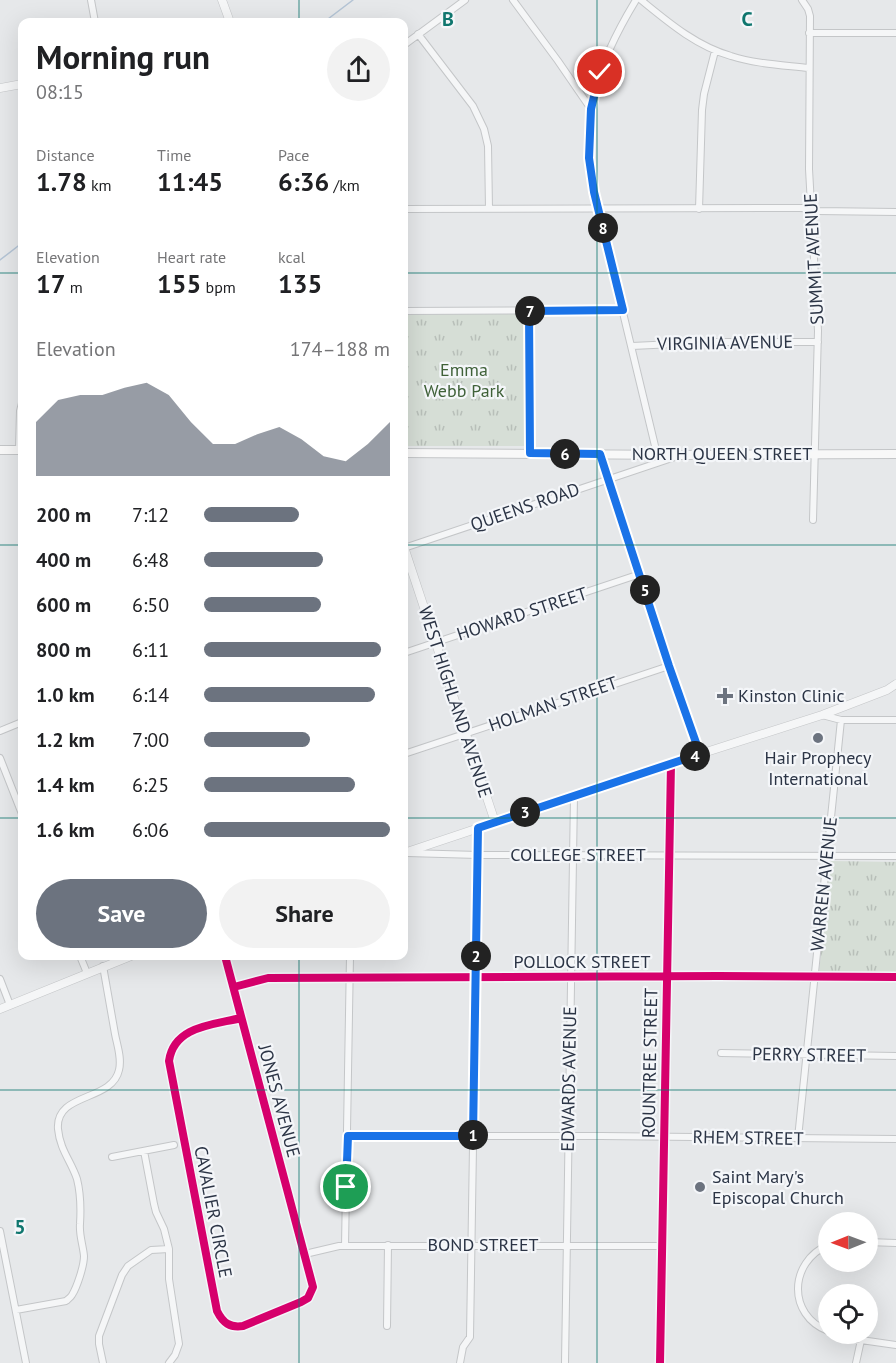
<!DOCTYPE html>
<html lang="en">
<head>
<meta charset="utf-8">
<style>
  body { margin:0; font-family:"PT Sans",sans-serif; background:#f2f2f2; color:#202124; height:100vh; display:flex; flex-direction:column; font-size:22px; white-space:nowrap }
  * { box-sizing:border-box; margin:0 }
  p { font-size:20px; color:#757577 }
  .icon { flex:none; width:33px; height:33px; fill:none; stroke:currentColor; stroke-width:2; stroke-linecap:round; stroke-linejoin:round }
  .map { position:relative; flex:1; overflow:hidden }
  .side { position:absolute; left:18px; top:18px; width:390px; height:942px; display:flex; flex-direction:column; background:#fff; border-radius:12px; box-shadow:0 6px 24px #0002 }
  .side>* { flex:none }
  .needle { width:39px; rotate:269deg }
  .buttons { position:absolute; left:818px; top:1212px; display:grid; gap:12px }
  .buttons a { display:grid; place-items:center; width:60px; height:60px; border-radius:50%; background:#fff; box-shadow:0 6px 24px #0002; font-size:30px }
  .pin { position:absolute; display:grid; place-items:center; width:51px; height:51px; color:#fff; margin:-26px; border:3px solid #fff; border-radius:50%; box-shadow:0 2px 6px #0007 }
  .km { position:absolute; width:30px; height:30px; margin:-15px; border-radius:50%; background:#222; color:#fff; font-size:16px; line-height:30px; text-align:center }
  .round { display:grid; place-items:center; flex:none; width:63px; height:63px; border-radius:32px; background:#f2f2f2 }
  .overview { display:flex; align-items:center; justify-content:space-between; height:102px; padding:0 18px }
  h1 { font-size:33px; font-weight:800; line-height:45px }
  .metrics { display:grid; grid-template-columns:repeat(3,1fr); gap:9px; height:102px; padding:6px 18px }
  .metrics div { display:grid; align-content:center }
  .metrics b { font-size:26px; font-weight:800 }
  .metrics small { font-size:16px; font-weight:400 }
  .metrics p { font-size:16px }
  .chart { height:168px; padding:12px 18px }
  .chart p { display:flex; justify-content:space-between }
  .chart svg { width:100%; height:108px; margin-top:6px; fill:#6c737f; opacity:.7 }
  .action { display:flex; gap:12px; margin-top:auto; padding:12px 18px }
  .action a { flex:1; height:69px; border-radius:36px; background:#6c737f; color:#fff; font-size:24px; font-weight:800; line-height:69px; text-align:center }
  .action a+a { background:#f2f2f2; color:#202124 }
  ul { padding:0 18px; list-style:none; font-size:20px }
  li { display:grid; grid-template-columns:96px 72px 1fr; align-items:center; height:45px }
  li i { height:15px; border-radius:8px; background:#6c737f }
  .map>svg:first-child { display:block }
  .park { fill:url(#park-tufts) }
  .lines { fill:none; stroke-linecap:round; stroke-linejoin:round }
  .stream { stroke:#b4c4d5; stroke-width:1.5 }
  .minor-casing { stroke:#c4c6c8; stroke-width:8 }
  .tertiary-casing { stroke:#c4c6c8; stroke-width:9 }
  .secondary-casing { stroke:#c4c6c8; stroke-width:10 }
  .minor { stroke:#f5f6f7; stroke-width:6 }
  .tertiary { stroke:#f5f6f7; stroke-width:8 }
  .secondary { stroke:#f8f8f8; stroke-width:8 }
  .cycleway-casing { stroke:#f4f6f9; stroke-width:11 }
  .cycleway { stroke:#d6006c; stroke-width:8 }
  .route-casing { stroke:#fff; stroke-width:12 }
  .route { stroke:#1a73e8; stroke-width:8 }
  .grid { fill:none; stroke:#0f766e; stroke-width:1.5; stroke-opacity:0.55 }
  .poi-dot { fill:#6c737f; stroke:#f4f6f9; stroke-width:2 }
  .labels { text-anchor:middle; stroke-width:4.5; stroke-linejoin:round; paint-order:stroke }
  .street-label { font-size:18px; fill:#2b3445; stroke:#f4f6f9 }
  .park-label { font-size:18px; fill:#3f6138; stroke:#f4f6f9 }
  .poi-label { font-size:18px; fill:#2b3445; stroke:#f4f6f9; text-anchor:start }
  .grid-label { font-size:20px; text-anchor:middle; font-weight:bold; fill:#0f766e; stroke:#f4f6f9; stroke-width:4.5; stroke-linejoin:round; paint-order:stroke }
</style>
</head>
<body>
<div class="map">
<svg width="896" height="1363" viewBox="0 0 896 1363">
  <defs>
    <pattern id="park-tufts" width="24" height="20" patternUnits="userSpaceOnUse" patternTransform="scale(1.5)"><rect width="24" height="20" fill="#d6ded6"/><path d="M3 7l-1-3M5 7V3M7 7l1-3M15 17l-1-3M17 17v-4M19 17l1-3" fill="none" stroke="#b8bfb9"/></pattern>
  </defs>
  <rect width="100%" height="100%" fill="#e6e8ea"/>
  <!-- park -->
  <path class="park" d="M525,313v133h-121v-132z
    M830,861l66,1v111h-77z"/>
  <g class="lines">
    <!-- stream -->
    <path class="stream" d="M324,22l29,-22
      M0,260l22,-17"/>
    <defs>
      <path id="minor" d="M91,0l4,22
        M513,0l45,61 33,48
        M636,0c-39,64 -57,116 -42,192l62,258
        M641,0c27,22 55,46 90,56 25,8 52,9 78,12
        M802,0l6,9 2,7 -1,153 9,162 -5,189
        M809,33h87
        M418,34l55,72 11,23 4,17 1,63
        M404,45l61,-45
        M404,209l398,-1 15,3 79,1
        M699,209l3,-99 2,-16 11,-43
        M404,311l219,-1
        M529,311l1,143
        M632,346l84,-4h102
        M19,450l1,-39 2,-8
        M600,454l69,212 31,88
        M404,548l271,-91
        M404,653l236,-79
        M822,715l19,5h55
        M0,731l22,-9
        M404,754l265,-88
        M0,758l22,56
        M407,853l71,2 418,1
        M80,956l7,17
        M225,956l88,331 -5,11 -7,4 -58,24c-13,2 -20,-3 -26,-15l-48,-250c5,-35 44,-36 72,-43
        M0,979l10,26
        M234,987l34,-9 450,-2 178,1
        M721,1053l175,3
        M348,1136h253l295,3
        M798,1138l43,-418
        M144,1151l10,53 2,8 8,17 5,20v30l10,65 -4,11 -6,8
        M112,1157l62,-12
        M0,1231l26,132
        M867,1242l29,1
        M828,1245c-39,17 -41,70 0,86
        M345,1246l5,-290
        M305,1254l34,-8h322
        M16,1310l50,-9c1,-1 5,-4 6,-6 5,-8 12,-29 12,-39 -1,-11 -5,-21 -4,-32 1,-16 1,-29 -3,-45 -6,-18 -17,-29 -19,-50 -3,-37 54,-27 61,-59 3,-12 -2,-25 -4,-36 -4,-23 -8,-45 -12,-68
        M387,1326l1,-81
        M837,1334l24,6 35,5
        M103,1363l-4,-19v-8l23,-61 6,-9 23,-16 18,-1
        M460,1363l3,-16 7,-10 8,-509
        M565,1363l9,-567
        M660,1363l11,-599
        M856,1363l5,-23"/>
      <path id="tertiary" d="M222,0l8,22
        M0,88l22,-4
        M404,547l91,275
        M404,853l296,-99 122,-39 65,-25 9,-6
        M0,1009l131,-53"/>
      <path id="secondary" d="M0,450h22
        M404,453l277,2 215,-1"/>
    </defs>
    <!-- minor casing -->
    <use href="#minor" class="minor-casing"/>
    <!-- tertiary casing -->
    <use href="#tertiary" class="tertiary-casing"/>
    <!-- secondary casing -->
    <use href="#secondary" class="secondary-casing"/>
    <!-- minor -->
    <use href="#minor" class="minor"/>
    <!-- tertiary -->
    <use href="#tertiary" class="tertiary"/>
    <!-- secondary -->
    <use href="#secondary" class="secondary"/>
    <defs>
      <path id="cycleway" d="M225,956l88,331 -5,11 -7,4 -58,24c-13,2 -20,-3 -26,-15l-48,-250c5,-35 44,-36 72,-43
        M234,987l34,-9 450,-2 178,1
        M660,1363l11,-599"/>
    </defs>
    <!-- cycleway casing -->
    <use href="#cycleway" class="cycleway-casing"/>
    <!-- cycleway -->
    <use href="#cycleway" class="cycleway"/>
  </g>
  <g class="lines">
    <defs>
      <path id="route" d="M346,1187l2,-51h125l5,-308 222,-74 -31,-88 -69,-212 -70,-1 -1,-142 94,-1 -29,-118 -5,-34 2,-49 9,-37"/>
    </defs>
    <!-- route casing -->
    <use href="#route" class="route-casing"/>
    <!-- route -->
    <use href="#route" class="route"/>
  </g>
  <!-- grid -->
  <path class="grid" d="M299,0v22M597,0v1363M0,273h22M404,273h492M0,545h22M404,545h492M0,818h22M404,818h492M299,956v407M0,1090h896"/>
  <!-- markers -->
  <g class="poi-dot">
    <path d="M722 687h6v6h6v6h-6v6h-6v-6h-6v-6h6z"/>
    <circle cx="818" cy="738" r="6"/>
    <circle cx="700" cy="1187" r="6"/>
  </g>
  <g class="labels">
    <!-- street labels -->
    <g class="street-label">
      <text transform="translate(814 259) rotate(-93)" y="6">SUMMIT AVENUE</text>
      <text transform="translate(725 343) rotate(-1)" y="6">VIRGINIA AVENUE</text>
      <text x="722" y="460">NORTH QUEEN STREET</text>
      <text transform="translate(525 507) rotate(-19)" y="6">QUEENS ROAD</text>
      <text transform="translate(522 614) rotate(-18)" y="6">HOWARD STREET</text>
      <text transform="translate(455 702) rotate(72)" y="6">WEST HIGHLAND AVENUE</text>
      <text transform="translate(553 704) rotate(-19)" y="6">HOLMAN STREET</text>
      <text x="578" y="861">COLLEGE STREET</text>
      <text transform="translate(824 884) rotate(-84)" y="6">WARREN AVENUE</text>
      <text x="582" y="968">POLLOCK STREET</text>
      <text transform="translate(809 1055) rotate(1)" y="6">PERRY STREET</text>
      <text transform="translate(650 1063) rotate(-89)" y="6">ROUNTREE STREET</text>
      <text transform="translate(569 1079) rotate(-89)" y="6">EDWARDS AVENUE</text>
      <text transform="translate(279 1101) rotate(75)" y="6">JONES AVENUE</text>
      <text transform="translate(748 1138) rotate(1)" y="6">RHEM STREET</text>
      <text transform="translate(213 1212) rotate(79)" y="6">CAVALIER CIRCLE</text>
      <text x="483" y="1251">BOND STREET</text>
    </g>
    <!-- park labels -->
    <g class="park-label">
      <text x="464" y="376">Emma<tspan x="464" dy="21">Webb Park</tspan></text>
    </g>
    <!-- poi labels -->
    <g class="poi-label">
      <text x="738" y="702">Kinston Clinic</text>
      <text x="818" y="764" text-anchor="middle">Hair Prophecy<tspan x="818" dy="21">International</tspan></text>
      <text x="712" y="1183">Saint Mary's<tspan x="712" dy="21">Episcopal Church</tspan></text>
    </g>
  </g>
  <g class="grid-label">
    <text x="448" y="26">B</text>
    <text x="747" y="26">C</text>
    <text x="20" y="1234">5</text>
  </g>
</svg>
<div class="buttons">
<a><svg class="needle" viewBox="-14 -14 28 28"><path d="M0-13l5 13h-10z" fill="#e53935"/><path d="M0 13l5-13h-10z" fill="#757577"/></svg></a>
<a><svg class="icon" aria-label="locate" viewBox="0 0 24 24"><circle cx="12" cy="12" r="6"/><path d="M12 2v4M12 18v4M2 12h4M18 12h4"/></svg></a>
</div>
<div class="pin" style="left:346px;top:1187px;background:#1e9e55"><svg class="icon" aria-label="arrive" viewBox="0 0 24 24"><path d="M6 21V4h12l-3 4 3 4H6"/></svg></div>
<div class="pin" style="left:600px;top:72px;background:#d93025"><svg class="icon" aria-label="check" viewBox="0 0 24 24"><path d="M5 12l5 5 9-10"/></svg></div>
<b class="km" style="left:473px;top:1135px">1</b>
<b class="km" style="left:476px;top:956px">2</b>
<b class="km" style="left:525px;top:812px">3</b>
<b class="km" style="left:695px;top:756px">4</b>
<b class="km" style="left:645px;top:590px">5</b>
<b class="km" style="left:565px;top:454px">6</b>
<b class="km" style="left:530px;top:311px">7</b>
<b class="km" style="left:603px;top:228px">8</b>
<section class="side">
<div class="overview"><div><h1>Morning run</h1><p>08:15</p></div><a class="round"><svg class="icon" aria-label="share" viewBox="0 0 24 24"><path d="M12 15V3M7 8l5-5 5 5M5 13v7h14v-7"/></svg></a></div>
<div class="metrics">
<div><p>Distance</p><b>1.78<small> km</small></b></div>
<div><p>Time</p><b>11:45</b></div>
<div><p>Pace</p><b>6:36<small> /km</small></b></div>
</div>
<div class="metrics">
<div><p>Elevation</p><b>17<small> m</small></b></div>
<div><p>Heart rate</p><b>155<small> bpm</small></b></div>
<div><p>kcal</p><b>135</b></div>
</div>
<div class="chart"><p><span>Elevation</span>174–188 m</p>
<svg viewBox="0 0 160 44" preserveAspectRatio="none"><path d="M0 44V22L10 13L20 11L30 11L40 8L50 6L60 11L70 22L80 31L90 31L100 27L110 24L120 29L130 36L140 38L150 31L160 22V44z"/></svg>
</div>
<ul>
<li><b>200 m</b>7:12<i style="width:51%"></i></li>
<li><b>400 m</b>6:48<i style="width:64%"></i></li>
<li><b>600 m</b>6:50<i style="width:63%"></i></li>
<li><b>800 m</b>6:11<i style="width:95%"></i></li>
<li><b>1.0 km</b>6:14<i style="width:92%"></i></li>
<li><b>1.2 km</b>7:00<i style="width:57%"></i></li>
<li><b>1.4 km</b>6:25<i style="width:81%"></i></li>
<li><b>1.6 km</b>6:06<i style="width:100%"></i></li>
</ul>
<div class="action"><a>Save</a><a>Share</a></div>
</section>
</div>
</body>
</html>
